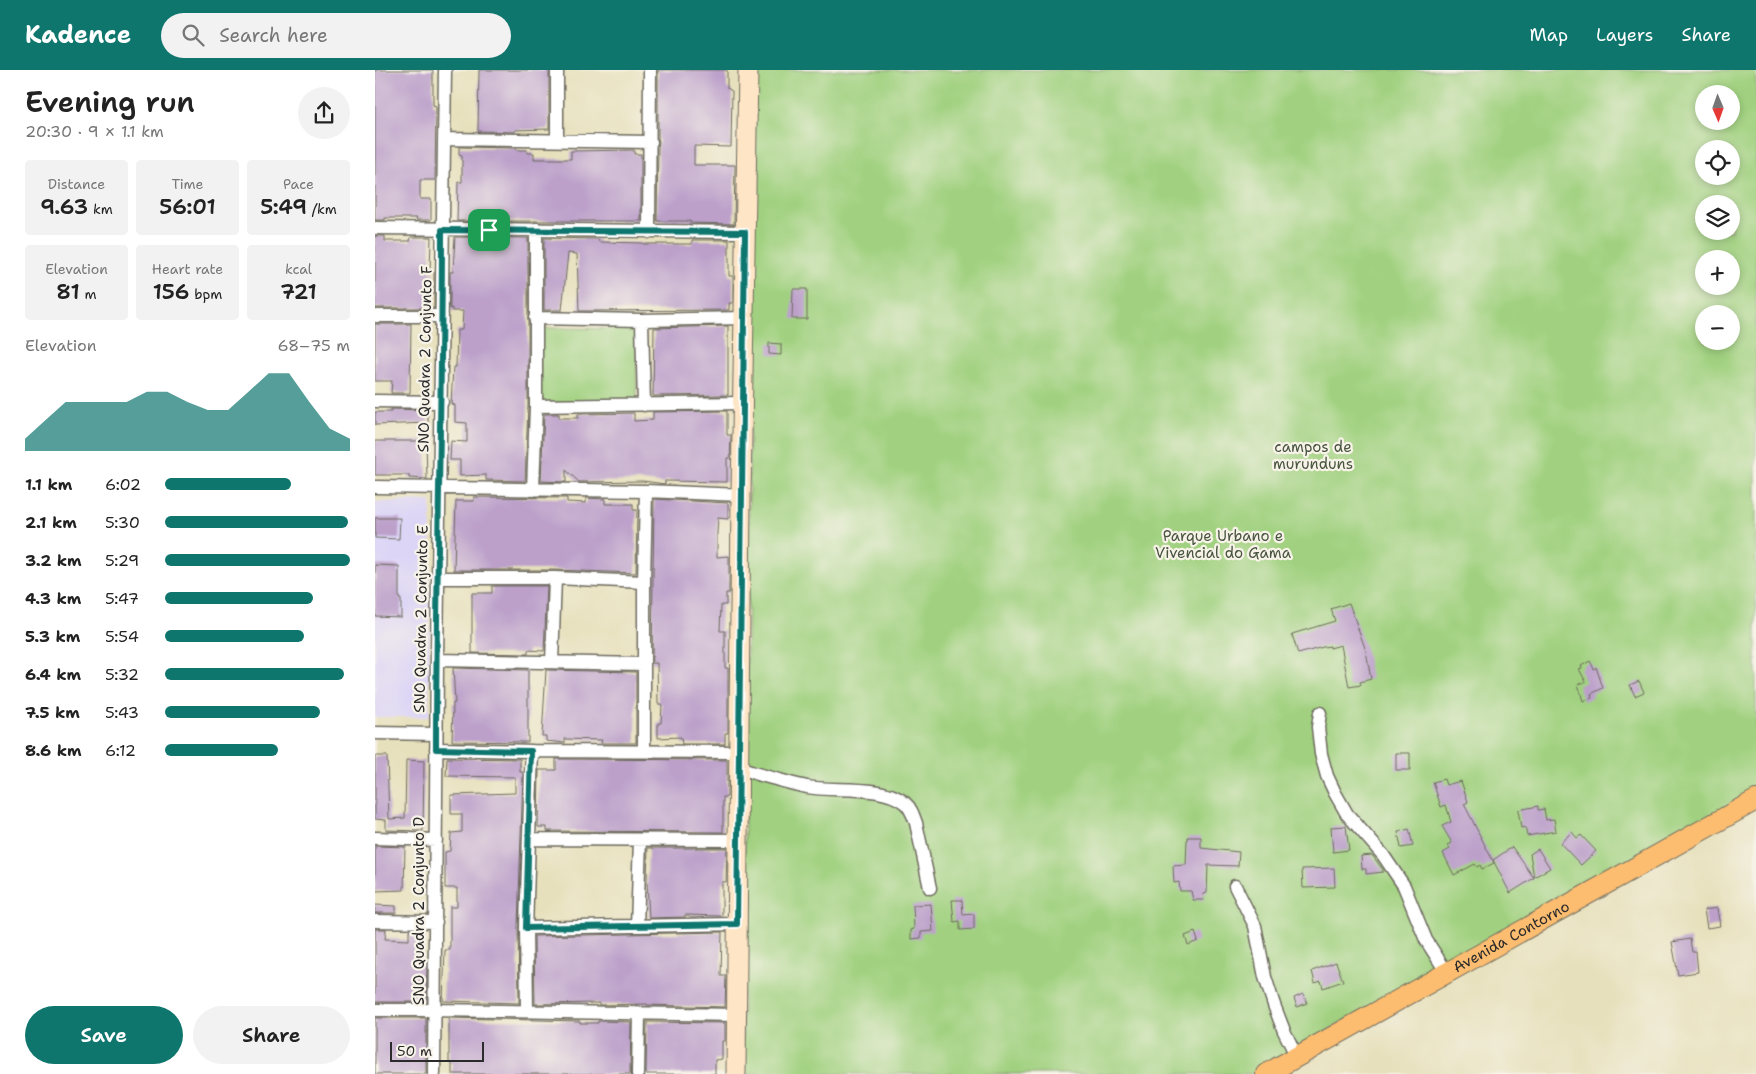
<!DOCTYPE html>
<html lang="en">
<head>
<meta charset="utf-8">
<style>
  body { margin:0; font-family:"Shantell Sans",sans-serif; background:#f2f2f2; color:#222; height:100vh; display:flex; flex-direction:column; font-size:19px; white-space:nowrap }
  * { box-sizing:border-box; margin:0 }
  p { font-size:16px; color:#767676 }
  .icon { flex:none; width:28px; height:28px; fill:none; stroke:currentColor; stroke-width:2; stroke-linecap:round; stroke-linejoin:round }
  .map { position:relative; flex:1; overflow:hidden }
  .side { display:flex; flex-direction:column; background:#fff; width:375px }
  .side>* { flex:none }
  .needle { width:32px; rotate:178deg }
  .buttons { position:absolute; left:1320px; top:15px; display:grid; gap:10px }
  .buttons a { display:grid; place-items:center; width:45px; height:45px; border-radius:50%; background:#fff; box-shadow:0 2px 8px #0003; font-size:25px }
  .scale { position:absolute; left:15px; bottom:12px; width:94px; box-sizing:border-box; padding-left:5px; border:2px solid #2b2b2b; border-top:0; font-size:14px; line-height:18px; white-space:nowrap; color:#2b2b2b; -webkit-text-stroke:4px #f7f3e8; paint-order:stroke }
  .pin { position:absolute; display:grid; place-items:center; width:42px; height:42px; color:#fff; margin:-21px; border-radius:10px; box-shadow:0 2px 8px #0006 }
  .round { display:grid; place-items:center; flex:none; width:52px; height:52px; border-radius:26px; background:#f2f2f2 }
  .head { display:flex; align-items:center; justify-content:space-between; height:85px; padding:0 25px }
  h1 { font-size:28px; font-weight:600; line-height:38px }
  .stats { display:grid; grid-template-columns:repeat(3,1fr); gap:8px; height:85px; padding:5px 25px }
  .stats div { display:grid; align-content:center; border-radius:5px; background:#f2f2f2; text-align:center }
  .stats b { font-size:21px; font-weight:600 }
  .stats small { font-size:14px; font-weight:400 }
  .stats p { font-size:14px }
  .chart { height:140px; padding:10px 25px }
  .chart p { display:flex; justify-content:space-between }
  .chart svg { width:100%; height:90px; margin-top:5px; fill:#0f766e; opacity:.7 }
  .button { display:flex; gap:10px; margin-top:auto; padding:10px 25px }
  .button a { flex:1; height:58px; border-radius:30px; background:#0f766e; color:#fff; font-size:20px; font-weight:600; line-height:58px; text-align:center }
  .button a+a { background:#f2f2f2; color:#222 }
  ul { padding:0 25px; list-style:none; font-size:16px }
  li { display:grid; grid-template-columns:80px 60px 1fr; align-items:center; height:38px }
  li i { height:12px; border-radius:6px; background:#0f766e }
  header { display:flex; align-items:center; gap:30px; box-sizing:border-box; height:70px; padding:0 25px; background:#0f766e; color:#fff }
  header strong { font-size:24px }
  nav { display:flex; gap:28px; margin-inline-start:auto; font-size:18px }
  .search { width:350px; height:45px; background:#f2f2f2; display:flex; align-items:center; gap:12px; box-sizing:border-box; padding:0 18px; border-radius:28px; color:#767676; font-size:19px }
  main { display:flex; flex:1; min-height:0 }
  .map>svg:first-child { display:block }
  .built { fill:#ddd5f6 }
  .green { fill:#a1d180; stroke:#667e56; fill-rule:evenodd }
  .building { fill:#bca0ca }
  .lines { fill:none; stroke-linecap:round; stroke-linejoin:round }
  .street-casing { stroke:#6d6a5e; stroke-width:15 }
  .secondary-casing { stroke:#6d6a5e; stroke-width:21 }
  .primary-casing { stroke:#6d6a5e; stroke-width:22 }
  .street { stroke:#fff; stroke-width:12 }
  .secondary { stroke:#fee5c5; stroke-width:19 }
  .primary { stroke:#fcbd6f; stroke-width:20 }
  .route-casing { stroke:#fff; stroke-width:10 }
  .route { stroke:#0f766e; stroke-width:6 }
  .labels { text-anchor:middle; stroke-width:4.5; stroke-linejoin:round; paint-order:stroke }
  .street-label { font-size:15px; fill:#2b2b2b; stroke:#f7f3e8 }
  .park-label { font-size:15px; fill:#485440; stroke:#f7f3e8 }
</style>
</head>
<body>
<header>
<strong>Kadence</strong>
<div class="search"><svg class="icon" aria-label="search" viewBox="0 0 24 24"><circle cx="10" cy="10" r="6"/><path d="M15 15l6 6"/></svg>Search here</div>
<nav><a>Map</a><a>Layers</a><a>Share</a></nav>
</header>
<main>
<section class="side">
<div class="head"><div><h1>Evening run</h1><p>20:30 · 9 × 1.1 km</p></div><a class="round"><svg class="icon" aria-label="share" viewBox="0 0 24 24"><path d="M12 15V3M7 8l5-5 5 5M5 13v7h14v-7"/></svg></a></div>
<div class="stats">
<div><p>Distance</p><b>9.63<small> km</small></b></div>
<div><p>Time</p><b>56:01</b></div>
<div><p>Pace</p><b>5:49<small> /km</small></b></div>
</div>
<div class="stats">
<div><p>Elevation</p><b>81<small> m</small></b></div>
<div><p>Heart rate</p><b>156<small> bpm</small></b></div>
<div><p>kcal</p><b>721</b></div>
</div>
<div class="chart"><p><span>Elevation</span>68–75 m</p>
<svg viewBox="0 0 160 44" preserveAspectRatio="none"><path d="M0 44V38L10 29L20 20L30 20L40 20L50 20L60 15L70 15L80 20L90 24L100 24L110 15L120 6L130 6L140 20L150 33L160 38V44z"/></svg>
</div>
<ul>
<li><b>1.1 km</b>6:02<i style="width:68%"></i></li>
<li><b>2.1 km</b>5:30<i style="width:99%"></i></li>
<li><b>3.2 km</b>5:29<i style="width:100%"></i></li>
<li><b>4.3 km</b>5:47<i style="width:80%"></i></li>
<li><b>5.3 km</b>5:54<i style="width:75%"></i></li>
<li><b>6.4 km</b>5:32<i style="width:97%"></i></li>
<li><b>7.5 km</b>5:43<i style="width:84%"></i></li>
<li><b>8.6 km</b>6:12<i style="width:61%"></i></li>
</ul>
<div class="button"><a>Save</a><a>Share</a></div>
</section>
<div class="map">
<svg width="1381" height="1004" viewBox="0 0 1381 1004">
  <rect width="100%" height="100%" fill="#f7f3e8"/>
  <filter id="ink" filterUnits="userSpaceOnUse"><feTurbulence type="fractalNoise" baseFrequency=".02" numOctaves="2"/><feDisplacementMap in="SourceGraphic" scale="10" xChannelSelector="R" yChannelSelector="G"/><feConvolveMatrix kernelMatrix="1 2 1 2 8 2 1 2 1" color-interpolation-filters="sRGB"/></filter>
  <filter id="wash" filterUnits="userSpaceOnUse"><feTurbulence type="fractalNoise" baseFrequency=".0096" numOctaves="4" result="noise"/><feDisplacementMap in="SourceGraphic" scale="20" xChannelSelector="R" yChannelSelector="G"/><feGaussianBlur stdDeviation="1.12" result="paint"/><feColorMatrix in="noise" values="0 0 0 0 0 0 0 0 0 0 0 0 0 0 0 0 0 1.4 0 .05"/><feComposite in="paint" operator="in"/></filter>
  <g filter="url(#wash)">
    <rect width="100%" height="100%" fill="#e7e0bc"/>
    <!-- built -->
    <path class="built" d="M56,431l-2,216h-54v-215z"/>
    <!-- green -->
    <path class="green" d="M379,0h1002v719l-506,285h-508zM1329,24h27v27h-27zM1329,79h27v27h-27zM1329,134h27v27h-27zM1329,189h27v27h-27zM1329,244h27v27h-27z
      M164,258l97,1 1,73 -97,1z"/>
    <g id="blocks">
      <!-- building -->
      <path class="building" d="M0,0h58v35l3,1 -1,74h-15v19h11v21h-15l1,-2h-32v2h-10z
        M104,0h70v59l-34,1v2l-37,-1z
        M283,0h69v18l5,3 -1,56 -37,-1v19h41l-1,59 -43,-1v-2h-34l1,-74 1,-5 -1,-4z
        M84,77l57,1v2h11v3h7v6h37v-8l63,-1v4h7v67h-184l1,-39h4v-26l-3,-1z
        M0,166h10v5h25l1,-4h20l-1,35h4v36h-59z
        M80,167l73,1v168l-3,75 -39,-1v-5l-26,1v-16h-10l1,-19 16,1v-19l-12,-1v-17l-4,-1 2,-37h3l1,-37h5l1,-19h-11v-3l-2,1v-37h3z
        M169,168l54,1 1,3 44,1v1h49v-4h37v36h4v27h-4v7l-150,1 -2,-57 -9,-1 -6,57h-18z
        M418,219h14v30h-15z
        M0,254h36l-1,69h-19l1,-12h-17z
        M353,256v69l-75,1 1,-68z
        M394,273l12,1v11l-12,-1z
        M16,339l37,1v13l-53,2v-13h16z
        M352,341v24h4l-1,23h-3v24l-62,-1v3l-22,-3 -64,1 -13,-12v12l-25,-1 3,-67h15v4h19v-4l56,-1v8l19,-1v-8z
        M0,371h51l1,38 -18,-1v-3h-34z
        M99,427l93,1v4l19,1v-5l19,1v5h28v6h4l-1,63 -81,-3h-101l2,-69h18z
        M279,429l74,4v16l-10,-1 -1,15v24l12,-1v37h-3v12h-5l-1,26h5v37h3v65h-3v11h-43l-1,-7 -23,1v-15h3l1,-19h-4l-1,-41h-5z
        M0,448h25l-1,21 -24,-1z
        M0,495l24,1v33h2v18l-26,-1z
        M117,516h55l-3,65 -16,-1v4l-56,-1v-60h20z
        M974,533l17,48 5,28 -11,3 1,3 -12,2 -8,-42 -11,3v-2l-7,1 -25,7 -6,-20 43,-13 -4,-12z
        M1215,591l4,8 2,-2 7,21 -12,6 1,4 -9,3 -5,-17 8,-2 -7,-13 3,-1 -1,-2z
        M78,598l75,2v72l-76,-1 1,-38h2z
        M171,600l90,2v71h-35l1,-3 -37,-1v4l-19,-2v-5h-4z
        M1264,611l5,11 -9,4 -5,-11z
        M1021,683h14v17h-14z
        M0,686h12l2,63 16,-1 1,-58 18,1 -1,70 -37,-1v-10l-11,-1z
        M72,688l73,1v13h3l-5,156 1,75 -76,-2 2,-51h5v-43h7v-19h-12v-36l5,-1 1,-18 11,-1v-18h-11v-19l64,-2v-16l-69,-1z
        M181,689l171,1v37h-4v35l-176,-1v-4h-9l1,-57h17z
        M1069,709l2,6 15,-4 7,21 -4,2 30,59 -12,6 -2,-4 -3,2 -2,-3 -21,11 -11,-22 7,-4 -2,-4 4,-2 -10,-17 9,-4 -5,-17 -5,2 -8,-25z
        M1163,736v4l6,-1 2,11 8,-1 2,12 -29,5 -2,-9 -4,1 -3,-18z
        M971,756l3,24 -16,2 -2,-25z
        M1034,759l4,17 -12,2 -3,-16z
        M1197,762l5,6 4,-3 15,16 -15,14 -21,-22z
        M813,767h13v11l38,4 -1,14 -30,-1 -1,28 -4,1 1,6h-11l-2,-9h-11l-1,-9 -5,1 -1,-17 13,-1 1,-25h1z
        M0,776l30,1 -1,43 -29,1z
        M1137,777l22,31 -24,15 -17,-33z
        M273,778h79l-1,34h-4v34l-37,-1v2l-36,1 -2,-36z
        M1163,779l12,19 -16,9 -4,-23z
        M997,785l11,15v2l-17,2v-5h-4l-1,-13z
        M959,798l1,19 -32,1 -1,-19z
        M577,830h10l1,15 11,-1v15l-14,1v-9l-6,1z
        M556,834l2,27 -12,1v6l-10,1v-9l3,-1 -1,-24z
        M0,835l21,1v7h-21z
        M1342,838l3,18 -13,2 -3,-18z
        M0,859h11l-1,10 24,1v-10h14l-1,33 5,1 -1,38h-51z
        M347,862l-1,44h5l-1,31 -78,-2v-1l-48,1v-2l-64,1 -1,-68z
        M820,862l3,9 -10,4 -3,-9z
        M1315,869l2,13h4l2,20 -20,3 -6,-33z
        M961,892l7,19 -20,7 -2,-7 -6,2 -3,-12z
        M928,924l4,9 -10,4 -3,-9z
        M0,948h51v56h-51z
        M74,948l131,3v2h18v-2l33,1 -1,52h-178v-11h-3z
        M272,952l78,1v18h-3v18l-7,1v14h-69z"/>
    </g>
  </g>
  <g filter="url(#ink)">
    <use href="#blocks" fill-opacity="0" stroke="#6d6a5e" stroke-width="1"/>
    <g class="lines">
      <defs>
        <path id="street" d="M182,0v70
          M70,69l206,3
          M0,158l370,4
          M274,162l1,-162
          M0,246h67
          M160,248l107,2 102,-2
          M267,250l2,85
          M0,331l67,1
          M161,336l207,-3
          M0,417l271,4 95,4
          M158,420l3,-84v-177
          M64,508h116l89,4
          M62,590l206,4
          M177,592l3,-84
          M945,643l-2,14 3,27 6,22 8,17 12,21 36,41 21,31 22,54 21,33
          M0,663l61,1
          M61,679l96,2 208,1
          M269,681v-169l2,-91
          M365,699c22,6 44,13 67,18 27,5 76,-3 98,16 6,5 8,12 11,20l14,65
          M0,768l61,2
          M154,769l209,1
          M860,816l20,40 10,51 9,28 10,26 13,26
          M0,851l61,1
          M262,856l3,-86
          M151,858l211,-4
          M0,940h59l303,5
          M152,941l-1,-83 6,-177
          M59,1004l3,-414 8,-590
          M263,1004l1,-60"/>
        <path id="secondary" d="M361,1004l5,-579 7,-425"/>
        <g id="primary">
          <path id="s1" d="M891,1004l490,-274"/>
        </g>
      </defs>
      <!-- street casing -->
      <use href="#street" class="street-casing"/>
      <!-- secondary casing -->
      <use href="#secondary" class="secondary-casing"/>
      <!-- primary casing -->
      <use href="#primary" class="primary-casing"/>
      <!-- street -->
      <use href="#street" class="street"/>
      <!-- secondary -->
      <use href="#secondary" class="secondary"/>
      <!-- primary -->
      <use href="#primary" class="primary"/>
    </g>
  </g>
  <g class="lines" filter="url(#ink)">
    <defs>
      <path id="route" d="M67,160l303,2 -8,692 -211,4 5,-177 -95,-2c0,-173 6,-346 6,-519z"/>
    </defs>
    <!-- route casing -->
    <use href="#route" class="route-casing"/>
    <!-- route -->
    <use href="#route" class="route"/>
  </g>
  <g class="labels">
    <!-- street labels -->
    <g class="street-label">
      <text transform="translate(50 289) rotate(-89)" y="5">SNO Quadra 2 Conjunto F</text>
      <text transform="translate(46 549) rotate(-89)" y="5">SNO Quadra 2 Conjunto E</text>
      <text transform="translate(44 841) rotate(-90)" y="5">SNO Quadra 2 Conjunto D</text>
      <text dy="5" stroke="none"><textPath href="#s1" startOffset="281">Avenida Contorno</textPath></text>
    </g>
    <!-- park labels -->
    <g class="park-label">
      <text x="938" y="382">campos de<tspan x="938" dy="17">murunduns</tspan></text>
      <text x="848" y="471">Parque Urbano e<tspan x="848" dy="17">Vivencial do Gama</tspan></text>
    </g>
  </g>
</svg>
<div class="buttons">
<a><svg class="needle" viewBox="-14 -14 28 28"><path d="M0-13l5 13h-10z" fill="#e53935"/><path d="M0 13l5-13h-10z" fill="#767676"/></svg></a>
<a><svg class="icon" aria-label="locate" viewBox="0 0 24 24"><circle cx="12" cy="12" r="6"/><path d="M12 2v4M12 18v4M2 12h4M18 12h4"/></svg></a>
<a><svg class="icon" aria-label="layers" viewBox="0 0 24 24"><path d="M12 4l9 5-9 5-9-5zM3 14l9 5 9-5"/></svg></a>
<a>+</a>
<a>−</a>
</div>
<div class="scale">50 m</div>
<div class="pin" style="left:114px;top:160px;background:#1e9e55"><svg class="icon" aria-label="arrive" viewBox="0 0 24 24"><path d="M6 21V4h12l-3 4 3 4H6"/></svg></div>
</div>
</main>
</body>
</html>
